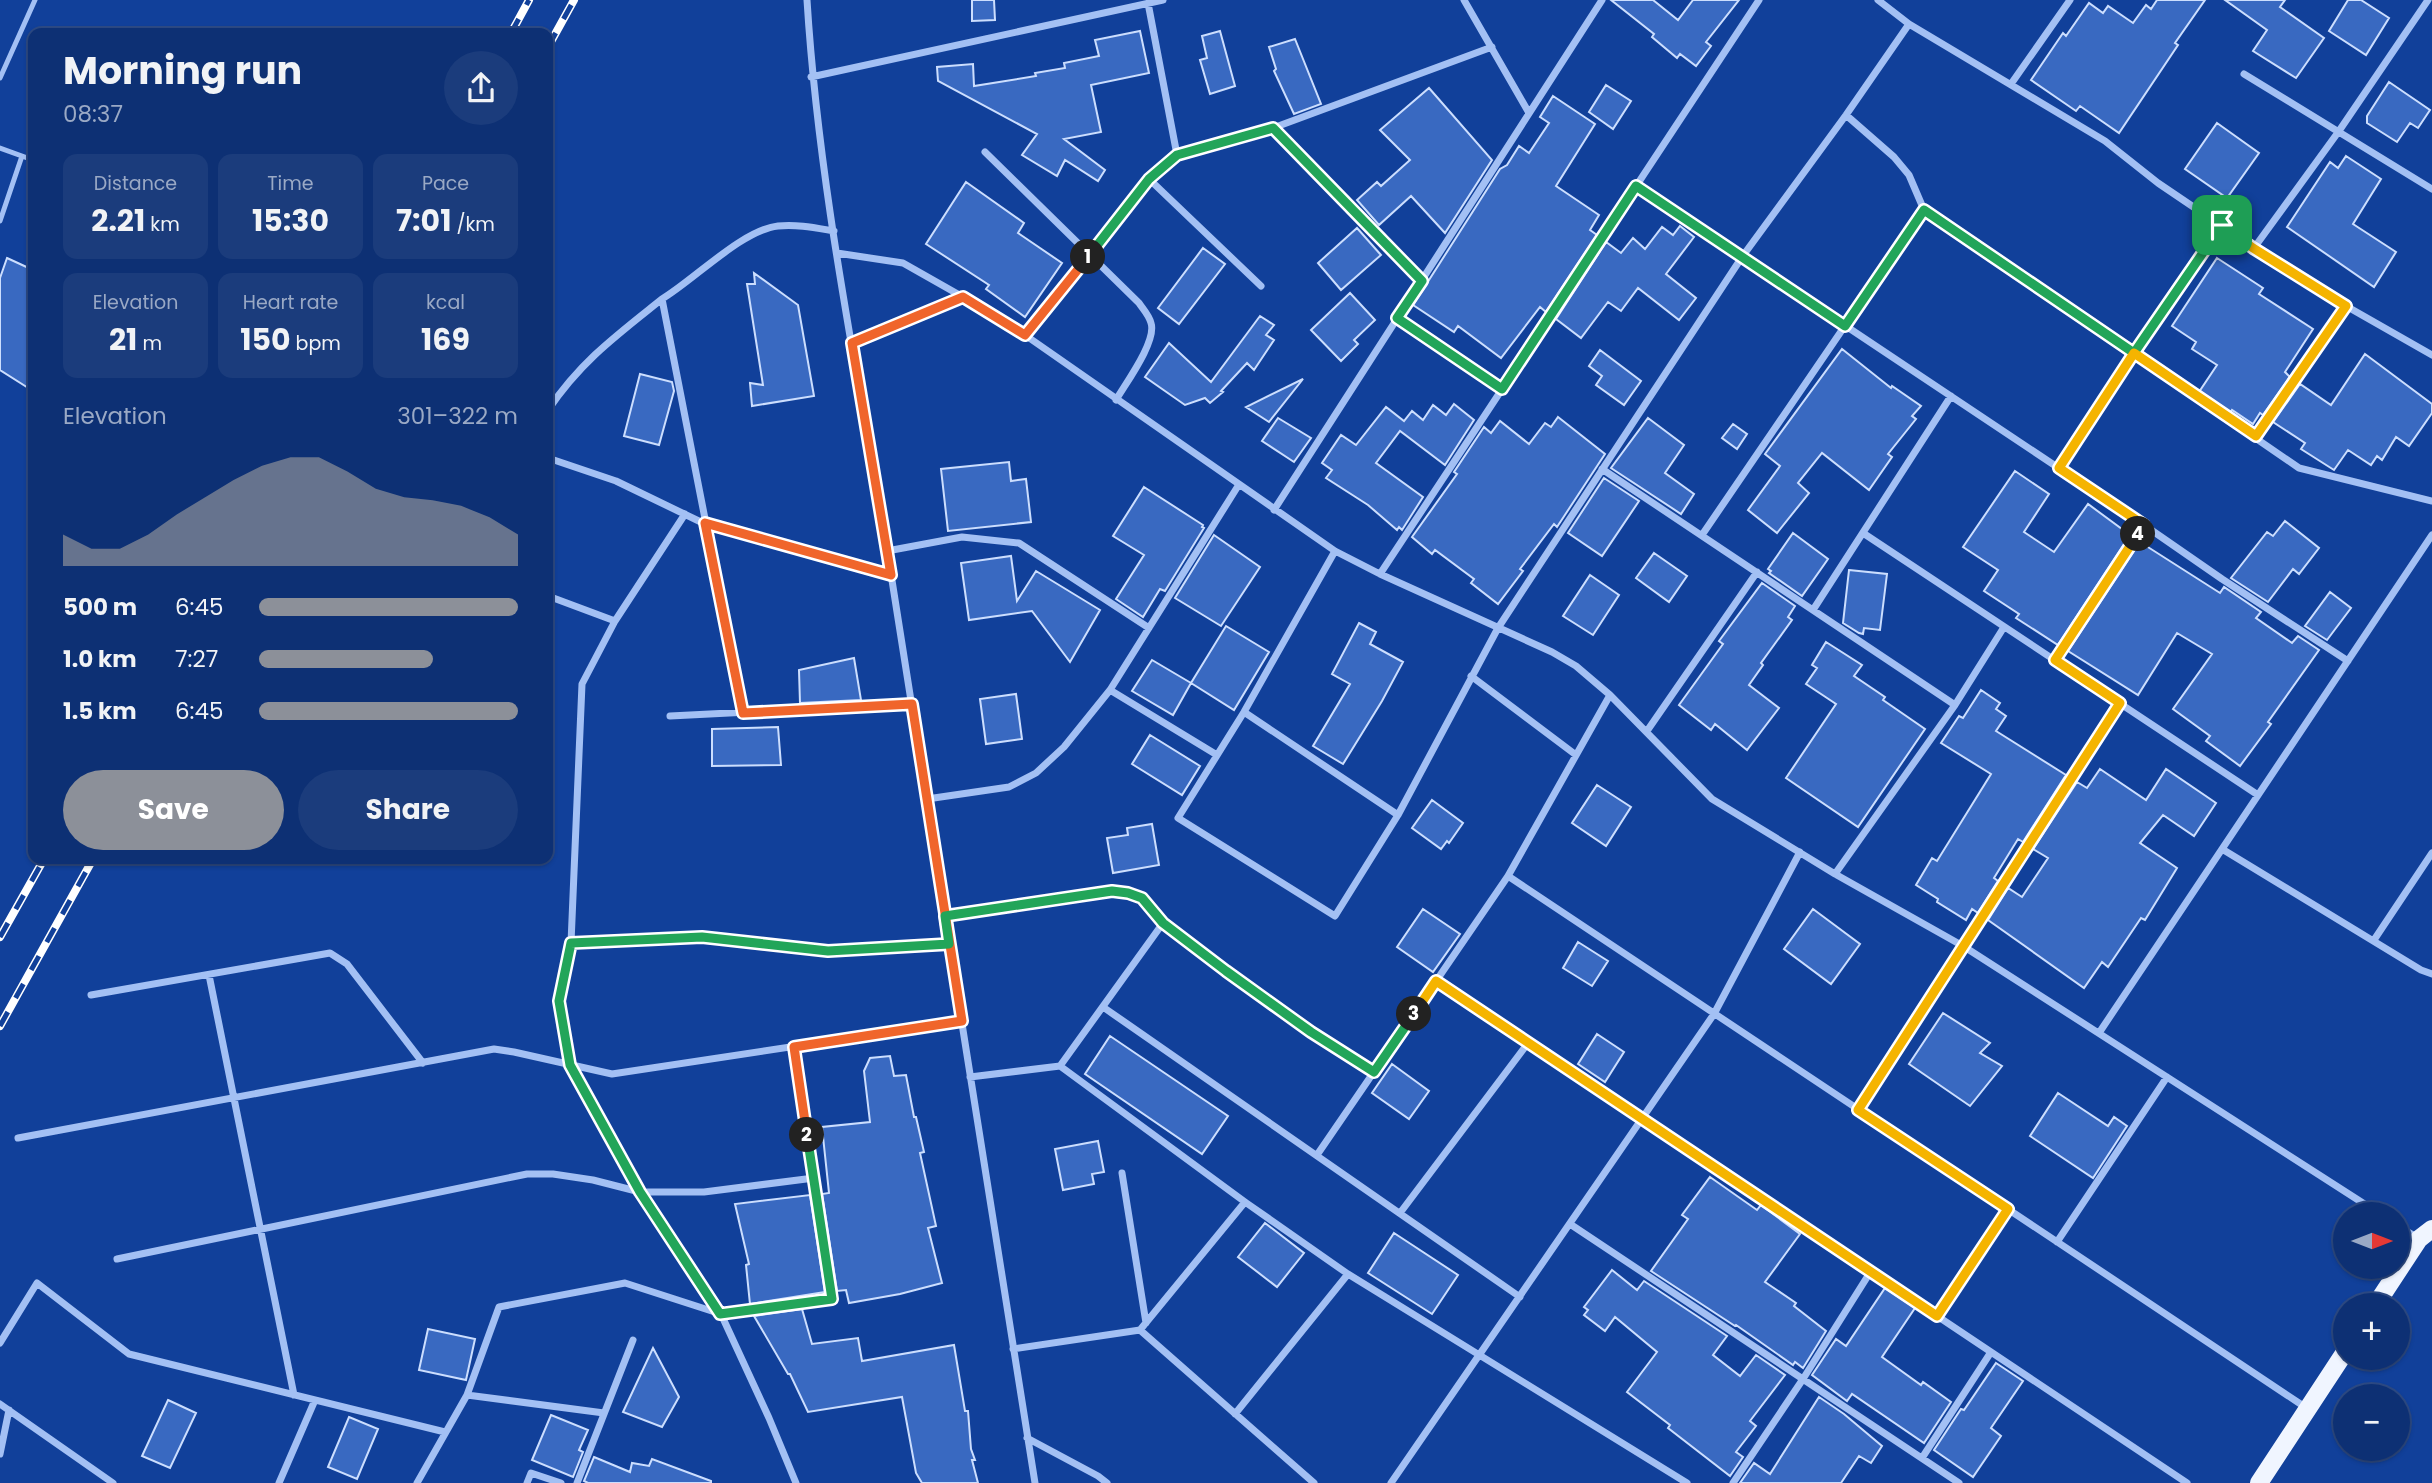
<!DOCTYPE html>
<html lang="en">
<head>
<meta charset="utf-8">
<style>
  body { margin:0; font-family:Poppins,sans-serif; background:#1b3c7c; color:#f1f3f6; height:100vh; display:flex; flex-direction:column; font-size:26px; white-space:nowrap }
  * { box-sizing:border-box; margin:0 }
  p { font-size:23px; color:#9aa9c5 }
  .icon { flex:none; width:38px; height:38px; fill:none; stroke:currentColor; stroke-width:2; stroke-linecap:round; stroke-linejoin:round }
  .map { position:relative; flex:1; overflow:hidden }
  .details { position:absolute; left:28px; top:28px; width:525px; height:836px; display:flex; flex-direction:column; background:#0d3074; border-radius:14px; box-shadow:0 2px 5px #0004,0 0 0 2px #2d4b86 }
  .details>* { flex:none }
  .needle { width:46px; rotate:90deg }
  .controls { position:absolute; left:2333px; top:1202px; display:grid; gap:14px }
  .controls a { display:grid; place-items:center; width:77px; height:77px; border-radius:50%; background:#0d3074; box-shadow:0 2px 5px #0004,0 0 0 2px #2d4b86; font-size:35px }
  .pin { position:absolute; display:grid; place-items:center; width:60px; height:60px; color:#fff; margin:-30px; border-radius:14px; box-shadow:0 4px 10px #0006 }
  .km { position:absolute; width:35px; height:35px; margin:-18px; border-radius:50%; background:#222; color:#fff; font-size:19px; line-height:35px; text-align:center }
  .round { display:grid; place-items:center; flex:none; width:74px; height:74px; border-radius:37px; background:#1b3c7c }
  .summary { display:flex; align-items:center; justify-content:space-between; height:119px; padding:0 35px }
  h1 { font-size:38px; font-weight:700; line-height:52px }
  .stats { display:grid; grid-template-columns:repeat(3,1fr); gap:10px; height:119px; padding:7px 35px }
  .stats div { display:grid; align-content:center; border-radius:14px; background:#1b3c7c; text-align:center }
  .stats b { font-size:30px; font-weight:700 }
  .stats small { font-size:19px; font-weight:400 }
  .stats p { font-size:19px }
  .chart { height:196px; padding:14px 35px }
  .chart p { display:flex; justify-content:space-between }
  .chart svg { width:100%; height:126px; margin-top:7px; fill:#8c9099; opacity:.7 }
  .primary-button { display:flex; gap:14px; margin-top:auto; padding:14px 35px }
  .primary-button a { flex:1; height:80px; border-radius:42px; background:#8c9099; color:#fff; font-size:28px; font-weight:700; line-height:80px; text-align:center }
  .primary-button a+a { background:#1b3c7c; color:#f1f3f6 }
  ul { padding:0 35px; list-style:none; font-size:23px }
  li { display:grid; grid-template-columns:112px 84px 1fr; align-items:center; height:52px }
  li i { height:18px; border-radius:9px; background:#8c9099 }
  .map>svg:first-child { display:block }
  .building { fill:#3969c1; stroke:#ccdefe; stroke-width:2 }
  .lines { fill:none; stroke-linecap:round; stroke-linejoin:round }
  .lane { stroke:#a3c0f4; stroke-width:5 }
  .street { stroke:#a3c0f4; stroke-width:7 }
  .primary { stroke:#f0f5ff; stroke-width:18 }
  .rail-casing { stroke:#fff; stroke-width:8 }
  .rail { stroke:#11409a; stroke-width:5; stroke-dasharray:16; stroke-linecap:butt }
  .split-1-casing { stroke:#fff; stroke-width:14 }
  .split-2-casing { stroke:#fff; stroke-width:14 }
  .split-3-casing { stroke:#fff; stroke-width:14 }
  .split-4-casing { stroke:#fff; stroke-width:14 }
  .split-5-casing { stroke:#fff; stroke-width:14 }
  .split-1 { stroke:#22a559; stroke-width:9 }
  .split-2 { stroke:#f0652b; stroke-width:9 }
  .split-3 { stroke:#22a559; stroke-width:9 }
  .split-4 { stroke:#f5b400; stroke-width:9 }
  .split-5 { stroke:#f5b400; stroke-width:9 }
</style>
</head>
<body>
<div class="map">
<svg width="2432" height="1483" viewBox="0 0 2432 1483">
  <rect width="100%" height="100%" fill="#11409a"/>
  <!-- building -->
  <path class="building" d="M972,0h22l1,20 -23,1z
    M1611,0h42l25,20 15,-20h46l-33,42 5,4 -15,20 -16,-12 -3,4 -25,-21 2,-3z
    M2157,0h48l-30,43 3,2 -59,88 -39,-27 -4,5 -45,-31 32,-47 3,3 23,-33 14,10 5,-7 25,17 13,-18 5,4z
    M2225,0h60l-5,7 44,31 -28,40 -43,-27 14,-21z
    M2348,0h13l28,18 -23,37 -37,-24z
    M1140,31l9,42 -58,12 10,47 -37,7 41,31 -7,11 -33,-21 -8,16 -35,-21 15,-21 -99,-53 -1,-14 36,-3 1,22 62,-10 -1,-3 30,-5 -1,-5 35,-7 -4,-16z
    M1220,31l15,55 -25,8 -10,-34 7,-2 -5,-22z
    M1295,39l26,65 -27,10 -20,-43 2,-2 -7,-22z
    M2389,82l41,28 -12,18 -8,-5 -13,19 -30,-19v-7z
    M1606,85l25,16 -18,28 -24,-17z
    M1429,88l63,72 -47,73 -34,-37 -32,29 -22,-25 20,-18 4,4 29,-26 -30,-30z
    M1553,96l42,28 -39,62 43,29 -9,15 7,5 -51,77 -6,-5 -39,51 -43,-32 -4,6 -41,-27 87,-136 7,-4 12,-19 10,7 20,-30 -9,-6z
    M2217,123l42,30 -32,45 -42,-29z
    M2346,156l35,23 -28,45 43,28 -22,35 -87,-60 43,-65 8,6z
    M966,182l58,41 -6,10 44,30 -37,54 -39,-28 3,-4 -63,-41z
    M1680,226l14,11 -28,37 30,24 -17,22 -41,-32 -17,23 -13,-9 -27,36 -25,-19 50,-77 15,11 12,-15 12,11 17,-22 11,8z
    M1357,228l24,27 -40,35 -23,-27z
    M1203,248l22,16 -46,60 -21,-16z
    M7,258l26,12v121l-33,-21v-92z
    M2217,258l46,30 -4,6 54,35 -28,43 5,5 -27,38 -3,-2 -7,11 -21,-14 -2,3 -31,-21 18,-27 -25,-16 4,-7 -24,-16z
    M754,273l44,32 16,91 -62,10 -2,-23 13,2 -16,-101h8z
    M1350,293l25,27 -21,20 4,4 -17,17 -30,-31z
    M1260,316l14,9 -8,10 8,5 -20,30 -7,-7 -26,28 2,1 -13,11 -5,-5 -20,7 -40,-28 24,-34 42,39z
    M1842,349l49,39 1,-2 29,20 -9,10 4,3 -28,35 4,3 -23,33 -47,-37 -24,30 11,10 -32,40 -29,-23 32,-44 -15,-12z
    M1600,350l41,31 -17,24 -28,-20 6,-9 -13,-10z
    M2365,354l67,50v9l-23,33 -13,-9 -14,23 -5,-4 -6,9 -23,-15 -14,20 -33,-21 4,-6 -32,-21 27,-38 31,21z
    M640,374l32,8 2,9 -15,54 -35,-9z
    M1303,379l-34,43 -23,-15z
    M1454,404l20,16 -29,45 -45,-34 -24,32 47,34 -21,33 -3,-3 -2,3 -29,-25 -42,-27 6,-8 -10,-7 19,-28 15,10 30,-38 18,14 8,-10 11,9 10,-15 13,10z
    M1558,417l47,37 -48,73 -3,-3 -34,45 3,2 -25,33 -27,-21 3,-4 -39,-29 -3,4 -20,-17 45,-63 -3,-2 30,-45 7,6 9,-12 29,23 16,-21 6,4z
    M1278,418l33,20 -17,24 -32,-21z
    M1648,418l36,27 -19,28 29,21 -13,20 -70,-46z
    M1733,424l14,10 -10,15 -15,-11z
    M1009,462l2,19 15,-2 5,43 -83,9 -7,-62z
    M2015,471l34,23 -25,38 30,20 34,-48 42,31 -72,110 -42,-27 3,-4 -35,-23 14,-21 -35,-23z
    M1604,478l35,23 -37,55 -34,-23z
    M1144,487l59,38 -1,2 2,1 -39,63 -5,-2 -17,28 -27,-18 28,-44 -31,-19z
    M2285,521l34,27 -20,26 -6,-5 -25,33 -37,-24 36,-46 6,4z
    M1793,533l35,26 -26,37 -33,-23 2,-2 -3,-2z
    M1214,535l46,32 -39,59 -46,-28z
    M2140,542l80,51 4,-6 37,25 -5,6 36,25 6,-7 21,14 -51,72 3,2 -31,42 -34,-25 4,-5 -37,-27 39,-55 -35,-21 -39,62 -70,-44z
    M1654,553l33,23 -18,26 -33,-24z
    M1011,556l6,45 19,-30 64,39 -30,52 -38,-51 -63,9 -8,-57z
    M1849,570l38,4 -7,56 -16,-2 -1,6 -4,-1 -16,-10z
    M1590,575l29,20 -26,40 -30,-19z
    M1762,583l33,23 -7,11 4,3 -31,43 2,2 -14,20 30,23 -32,42 -32,-26 -4,6 -32,-25 44,-61 -4,-3z
    M2330,592l21,16 -24,32 -22,-14z
    M1359,623l17,9 -6,12 33,18 -21,39 -39,63 -30,-18 37,-62 -18,-10z
    M1226,626l43,26 -35,58 -43,-27z
    M1826,642l36,23 -8,11 31,21 -2,3 42,29 -67,98 -72,-49 50,-74 -30,-20 11,-16 -5,-3z
    M854,658l7,42 -61,3 -1,-33z
    M1152,660l39,23 -18,32 -41,-24z
    M1981,690l19,13 -4,6 10,7 -10,15 70,44 -43,67 -5,-3 -24,39 4,3 -20,32 -6,-4 -6,11 -29,-18 1,-3 -22,-14 16,-27 5,3 54,-87 -50,-31 18,-27 4,2z
    M1016,694l6,45 -36,5 -6,-45z
    M778,727l3,38 -69,1v-37z
    M1150,735l50,31 -18,29 -50,-31z
    M2100,769l46,31 20,-31 50,34 -22,33 -31,-21 -23,28 37,25 -32,52 -4,-2 -33,49 -6,-5 -18,26 -96,-68 20,-32 14,9 26,-39 -15,-9 44,-67 10,6z
    M1597,785l34,22 -25,39 -34,-23z
    M1432,800l31,23 -14,20 -2,-2 -6,8 -29,-21z
    M1152,824l7,41 -46,8 -6,-35 21,-3 -1,-7z
    M1423,909l37,25 -27,38 -36,-25z
    M1813,909l47,35 -29,40 -47,-35z
    M1578,942l30,19 -16,25 -29,-18z
    M1943,1013l47,30 -10,10 22,13 -32,40 -61,-42z
    M1597,1034l27,18 -19,30 -27,-18z
    M1110,1036l118,80 -26,38 -117,-80z
    M890,1056l4,20 12,-1 8,42h2l8,35 -4,1 16,73 -8,2 14,55 -42,11 -51,9 -3,-13 -9,1 -15,-97 7,-1 -7,-66 48,-5 -6,-51 6,-13z
    M1392,1064l37,27 -20,28 -37,-26z
    M2058,1093l50,33 6,-9 13,9 -34,52 -63,-42z
    M1098,1141l6,31 -12,2 2,10 -31,6 -8,-41z
    M1710,1177l47,33 4,-5 39,29 -35,48 31,21 -2,3 32,25 -23,37 -8,-6 -2,3 -57,-40 -1,1 -84,-55 37,-52 -6,-4z
    M810,1195l15,97 -75,12 -4,-39 3,-1 -14,-60z
    M1265,1223l39,30 -27,34 -39,-30z
    M1394,1233l64,42 -26,39 -64,-41z
    M1612,1270l25,20 7,-9 83,55 -14,19 27,21 16,-21 29,20 -35,46 6,5 -20,26 7,5 -13,19 -62,-48 2,-3 -43,-33 30,-40 -42,-35 -10,14 -21,-16 4,-5 -4,-3z
    M1885,1288l30,20 -33,49 39,28 2,-3 28,20 -27,41 -72,-49 -5,7 -35,-26 24,-36 10,7z
    M802,1309l10,35 46,-6 4,23 92,-16 11,66h3l3,38 4,11h-3l6,23h-56l-6,-10 -14,-76 -94,15 -18,-38h-2l-34,-58z
    M428,1329l47,10 -9,41 -47,-10z
    M653,1348l26,49 -17,30 -39,-15z
    M1996,1363l27,18 -32,47 10,8 -28,41 -39,-27 27,-41 3,1z
    M1819,1397l25,17 38,32 -11,17 -12,-7 -18,27h-101l14,-20 16,11z
    M168,1400l28,13 -26,55 -28,-12z
    M551,1415l37,15 -9,20 4,2 -10,25 -41,-17z
    M349,1417l29,12 -21,50 -29,-12z
    M594,1457l36,15 2,-9 17,3 3,-7 59,22v2h-123l-4,-2z"/>
  <g class="lines">
    <!-- lane -->
    <path class="lane" d="M0,78l35,-78
      M0,148l33,12
      M0,221l22,-65"/>
    <!-- street -->
    <path class="street" d="M807,0c12,193 53,384 84,574 49,303 94,606 144,909
      M1464,0l65,113
      M1878,0l31,24 196,117 53,42 96,65 92,58 86,49
      M1148,3l29,152
      M2244,74l188,115
      M811,77l352,-77
      M2011,84l59,-84
      M1273,128l149,153
      M985,152l154,151c4,6 10,12 12,20 6,18 -25,60 -35,77
      M1149,179l112,107
      M1636,186l508,339 78,54 126,82
      M1924,210l375,258 133,33
      M2254,248l85,-117 89,-131
      M837,253l66,10 60,34 62,38 310,216 45,23 172,78 24,14 34,29 102,104 123,75 128,72 417,268
      M1397,318l105,71
      M1025,335l124,-156 28,-24 96,-27 219,-81
      M852,343l111,-46
      M548,410c33,-49 69,-75 114,-111
      M2256,436l90,-130
      M548,458l68,23 89,43 186,51
      M2059,468l75,-115 88,-128
      M1602,469l353,236
      M1274,510l328,-510
      M685,514l-70,107 -33,63 -11,259 -12,58 11,64 70,127 81,122 48,104 27,65
      M1863,533l395,262
      M1702,535l222,-325 -15,-35 -15,-18 -48,-42
      M887,551l75,-14 57,6 130,85
      M1335,551l-91,161 -66,106 157,98 63,-101 100,-187 244,-371 104,-142 63,-91
      M1380,574l379,-574
      M548,596l67,25
      M1813,610l138,-214
      M2055,660l89,-135
      M1471,676l105,79
      M1110,690l107,65
      M1244,712l154,103
      M743,713l-81,-414c32,-19 80,-69 116,-73 19,-2 38,2 56,5
      M670,716l242,-12
      M1647,731l110,-159
      M927,799l82,-12 27,-14 28,-26 46,-57 128,-204
      M2222,849l199,121 11,4
      M1835,874l120,-169 49,-78
      M1508,876l800,533
      M945,916l168,-25 29,7 21,25 -103,143
      M1163,923l148,109 63,40
      M2374,940l58,-87
      M571,943l131,-6 126,14 121,-7
      M209,975l85,420
      M1436,981l751,502
      M91,995l239,-42 17,11 76,99
      M1103,1007l417,290
      M2099,1033l333,-498
      M970,1077l90,-11 185,136 103,72 339,209
      M1858,1110l262,-407
      M18,1138l476,-89 20,3 98,22 350,-53
      M1317,1155l191,-279 102,-181
      M1122,1173l24,150
      M1400,1213l128,-170
      M1570,1224l389,259
      M2398,1226l20,12
      M2057,1242l110,-165
      M117,1259l410,-85h26l40,6 47,12h64l110,-14
      M1937,1316l71,-106
      M1140,1330l174,153
      M0,1343l37,-60 92,71 316,78
      M1013,1349l127,-19 105,-128
      M467,1395l137,18
      M0,1404l113,79
      M1235,1414l113,-140
      M1027,1438l71,38 9,7
      M0,1454l9,-44
      M1922,1458l69,-106
      M279,1483l36,-83
      M417,1483l50,-88 32,-88 126,-24 96,31 111,-15 -38,-252
      M527,1483l4,-10 30,10
      M577,1483l56,-143
      M1391,1483l323,-469 86,-162
      M1733,1483l70,-104 68,-108"/>
    <!-- primary -->
    <path class="primary" d="M2375,1306l44,-67 13,-10
      M2259,1483l86,-131"/>
    <defs>
      <path id="rail" d="M511,33l18,-33
        M548,47l26,-47
        M0,937l44,-78
        M0,1026l93,-167"/>
    </defs>
    <!-- rail casing -->
    <use href="#rail" class="rail-casing"/>
    <!-- rail -->
    <use href="#rail" class="rail"/>
  </g>
  <g class="lines">
    <defs>
      <path id="split-1" d="M1088,257l61,-78 28,-24 96,-27 149,153 -25,37 105,71 134,-203 209,140 79,-116 210,143 88,-128"/>
      <path id="split-2" d="M807,1135l-13,-88 168,-26 -50,-317 -169,9 -38,-190 186,52 -39,-232 111,-46 62,38 63,-78"/>
      <path id="split-3" d="M807,1135l25,164 -112,15 -80,-122 -70,-127 -11,-64 12,-58 131,-6 126,14 121,-7 -4,-28 167,-25 16,2 14,5 21,25 63,48 85,61 63,40 40,-58"/>
      <path id="split-4" d="M1414,1014l22,-33 501,335 71,-107 -150,-99 262,-407 -65,-43 83,-126"/>
      <path id="split-5" d="M2138,534l6,-9 -85,-57 75,-115 122,83 90,-130 -93,-58 -31,-23"/>
    </defs>
    <!-- split-1 casing -->
    <use href="#split-1" class="split-1-casing"/>
    <!-- split-2 casing -->
    <use href="#split-2" class="split-2-casing"/>
    <!-- split-3 casing -->
    <use href="#split-3" class="split-3-casing"/>
    <!-- split-4 casing -->
    <use href="#split-4" class="split-4-casing"/>
    <!-- split-5 casing -->
    <use href="#split-5" class="split-5-casing"/>
    <!-- split-1 -->
    <use href="#split-1" class="split-1"/>
    <!-- split-2 -->
    <use href="#split-2" class="split-2"/>
    <!-- split-3 -->
    <use href="#split-3" class="split-3"/>
    <!-- split-4 -->
    <use href="#split-4" class="split-4"/>
    <!-- split-5 -->
    <use href="#split-5" class="split-5"/>
  </g>
</svg>
<div class="controls">
<a><svg class="needle" viewBox="-14 -14 28 28"><path d="M0-13l5 13h-10z" fill="#e53935"/><path d="M0 13l5-13h-10z" fill="#9aa9c5"/></svg></a>
<a>+</a>
<a>−</a>
</div>
<div class="pin" style="left:2222px;top:225px;background:#1e9e55"><svg class="icon" aria-label="arrive" viewBox="0 0 24 24"><path d="M6 21V4h12l-3 4 3 4H6"/></svg></div>
<b class="km" style="left:1088px;top:257px">1</b>
<b class="km" style="left:807px;top:1135px">2</b>
<b class="km" style="left:1414px;top:1014px">3</b>
<b class="km" style="left:2138px;top:534px">4</b>
<section class="details">
<div class="summary"><div><h1>Morning run</h1><p>08:37</p></div><a class="round"><svg class="icon" aria-label="share" viewBox="0 0 24 24"><path d="M12 15V3M7 8l5-5 5 5M5 13v7h14v-7"/></svg></a></div>
<div class="stats">
<div><p>Distance</p><b>2.21<small> km</small></b></div>
<div><p>Time</p><b>15:30</b></div>
<div><p>Pace</p><b>7:01<small> /km</small></b></div>
</div>
<div class="stats">
<div><p>Elevation</p><b>21<small> m</small></b></div>
<div><p>Heart rate</p><b>150<small> bpm</small></b></div>
<div><p>kcal</p><b>169</b></div>
</div>
<div class="chart"><p><span>Elevation</span>301–322 m</p>
<svg viewBox="0 0 160 44" preserveAspectRatio="none"><path d="M0 44V33L10 38L20 38L30 33L40 26L50 20L60 14L70 9L80 6L90 6L100 11L110 17L120 20L130 21L140 23L150 27L160 33V44z"/></svg>
</div>
<ul>
<li><b>500 m</b>6:45<i style="width:100%"></i></li>
<li><b>1.0 km</b>7:27<i style="width:67%"></i></li>
<li><b>1.5 km</b>6:45<i style="width:100%"></i></li>
</ul>
<div class="primary-button"><a>Save</a><a>Share</a></div>
</section>
</div>
</body>
</html>
